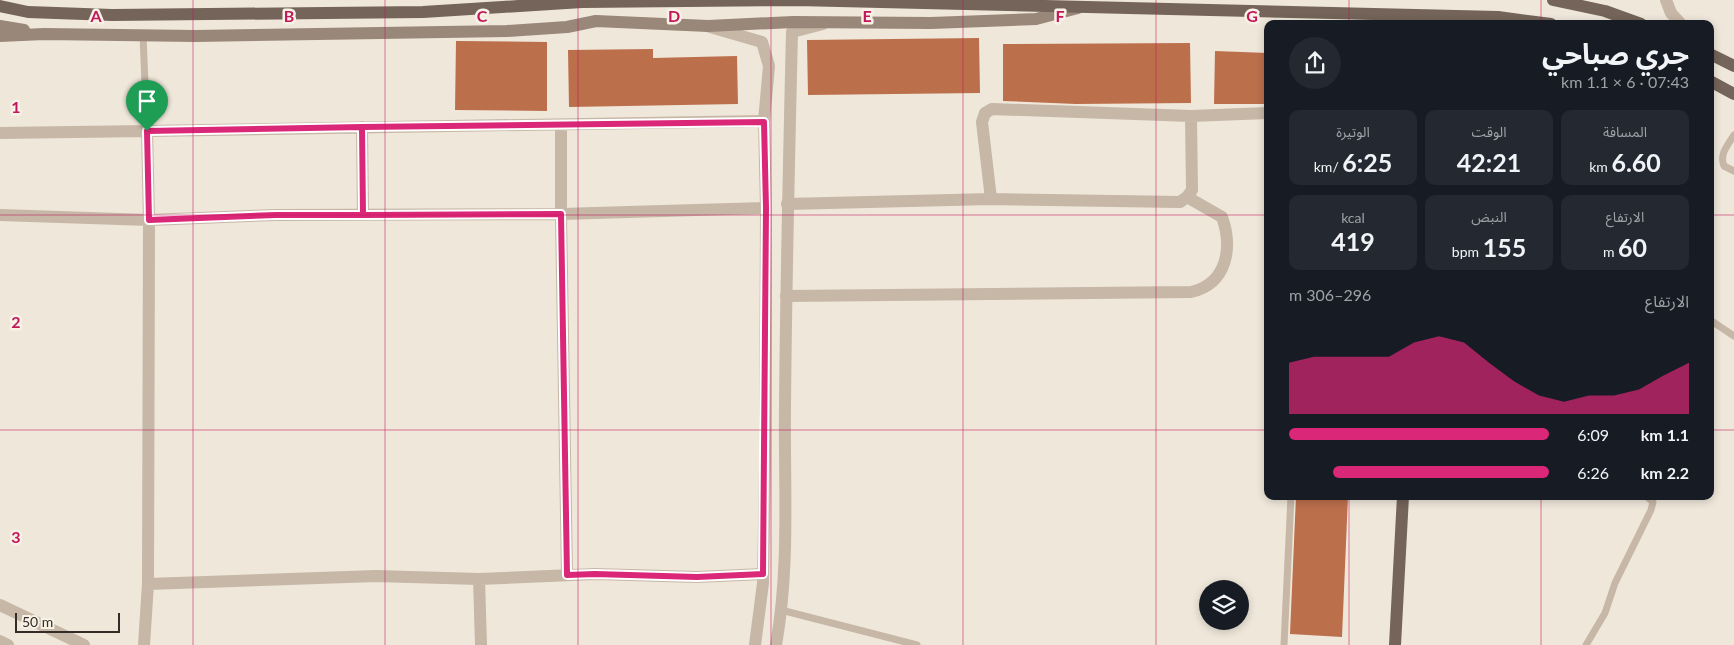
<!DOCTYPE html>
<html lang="ar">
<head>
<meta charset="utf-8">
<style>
  body { margin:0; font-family:Lato,"Noto Sans Arabic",sans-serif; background:#242831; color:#f1f3f6; direction:rtl; height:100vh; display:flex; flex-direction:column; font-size:19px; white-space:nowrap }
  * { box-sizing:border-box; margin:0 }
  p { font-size:16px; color:#9ea1a6 }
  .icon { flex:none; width:28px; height:28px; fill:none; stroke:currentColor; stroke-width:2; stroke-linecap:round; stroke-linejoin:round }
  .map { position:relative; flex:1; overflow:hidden; direction:ltr }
  .sheet { position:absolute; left:1264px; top:20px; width:450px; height:480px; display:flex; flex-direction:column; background:#171b24; border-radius:10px; box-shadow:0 2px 8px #0003; direction:rtl }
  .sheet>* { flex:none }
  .buttons { position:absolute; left:1199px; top:580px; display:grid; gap:10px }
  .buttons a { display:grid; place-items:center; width:50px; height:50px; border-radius:50%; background:#171b24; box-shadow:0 2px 8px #0003; font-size:25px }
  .scale { position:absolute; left:15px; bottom:12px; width:105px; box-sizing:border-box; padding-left:5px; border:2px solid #332c27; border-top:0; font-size:14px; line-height:18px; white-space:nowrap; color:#332c27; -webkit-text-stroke:4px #f7f1e6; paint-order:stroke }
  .pin { position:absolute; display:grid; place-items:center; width:42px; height:42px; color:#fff; margin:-51px -21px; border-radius:50% 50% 50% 0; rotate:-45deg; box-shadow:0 0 5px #0007 }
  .pin .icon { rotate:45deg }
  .round { display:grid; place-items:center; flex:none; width:52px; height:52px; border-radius:26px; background:#242831 }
  .head { display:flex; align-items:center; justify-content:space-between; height:85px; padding:0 25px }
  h1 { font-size:28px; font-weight:700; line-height:38px }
  .metrics { display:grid; grid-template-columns:repeat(3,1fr); gap:8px; height:85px; padding:5px 25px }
  .metrics div { display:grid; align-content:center; border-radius:10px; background:#242831; text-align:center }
  .metrics b { font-size:25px; font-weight:700 }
  .metrics small { font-size:14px; font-weight:400 }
  .metrics p { font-size:14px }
  .chart { height:140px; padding:10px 25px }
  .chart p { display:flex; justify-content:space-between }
  .chart svg { width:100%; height:90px; margin-top:5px; fill:#db2777; opacity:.7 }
  ul { padding:0 25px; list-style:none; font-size:16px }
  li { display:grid; grid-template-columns:80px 60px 1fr; align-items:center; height:38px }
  li i { height:12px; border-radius:6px; background:#db2777 }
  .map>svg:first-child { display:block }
  .building { fill:#bc6f4b }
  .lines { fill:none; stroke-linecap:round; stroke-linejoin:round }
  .service { stroke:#c6b7a7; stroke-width:7 }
  .minor { stroke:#c6b7a7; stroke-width:12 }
  .tertiary { stroke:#c6b7a7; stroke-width:12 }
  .secondary { stroke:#998779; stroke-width:12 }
  .primary { stroke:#746459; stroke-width:12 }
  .route-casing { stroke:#fff; stroke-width:10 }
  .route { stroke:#db2777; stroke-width:6 }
  .grid { fill:none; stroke:#c2185b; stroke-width:1; stroke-opacity:0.55 }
  .grid-label { font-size:16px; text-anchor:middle; font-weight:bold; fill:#c2185b; stroke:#f7f1e6; stroke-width:5; stroke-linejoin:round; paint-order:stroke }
</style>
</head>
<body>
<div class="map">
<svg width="1734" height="645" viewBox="0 0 1734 645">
  <rect width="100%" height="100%" fill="#efe7da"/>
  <!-- building -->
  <path class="building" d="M979,38l1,55 -172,2 -1,-55z
    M456,41l91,1v69l-92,-1z
    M1190,43l1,60 -115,1 -73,-3v-57z
    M653,49v9l84,-2 1,48 -169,3 -1,-57z
    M1215,51l53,2v51h-54z
    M1296,496h52l-6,141 -52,-3z"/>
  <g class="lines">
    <!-- service -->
    <path class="service" d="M143,35l4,96
      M1734,135c-6,10 -15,19 -10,31l10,5
      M1710,320l24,16
      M781,610l136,35
      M1284,645l7,-149
      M1586,645l19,-32 10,-30 36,-73 2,-8 -7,-6"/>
    <!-- minor -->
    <path class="minor" d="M1666,0l5,13 10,11
      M561,125v89l6,361
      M362,127l1,88
      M0,133l147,-2
      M991,199l-9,-77 3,-9 7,-4 199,7 77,-3
      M787,204l204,-5 189,3 7,-5 5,-7 -1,-74
      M0,215l149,5 -2,-89 617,-10
      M786,296l405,-4c36,-8 42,-44 31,-75l-35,-20
      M148,584l1,-364 127,-5 285,-1 205,-6
      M144,645l4,-61 228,-8 103,3
      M481,645l-2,-66 116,-5 102,3 66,-3"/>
    <!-- tertiary -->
    <path class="tertiary" d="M710,27l52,15 7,24 -5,55 2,87 -1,258 -2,117 -8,62
      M0,605l84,40
      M0,641l8,4
      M776,645c14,-78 8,-159 9,-238 1,-125 4,-250 7,-375l31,-8"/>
    <!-- secondary -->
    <path class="secondary" d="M0,26l24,4
      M0,36l44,-2 151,2 312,-5 60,-4 29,-6 112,5 85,-4 138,1 105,-4 42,-11"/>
    <!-- primary -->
    <path class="primary" d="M1553,0l52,11 36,13
      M0,6l28,6 84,3 311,-3 159,-10 215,-2 701,17 53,7
      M1710,54l24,12
      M1710,81l24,13
      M1395,645l8,-149"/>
  </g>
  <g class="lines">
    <defs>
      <path id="route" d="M147,131l215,-4 1,88 198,-1 6,361 28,-1 102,3 66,-3 3,-366 -2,-86 -402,5 1,88h-87l-127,5 -2,-89"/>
    </defs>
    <!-- route casing -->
    <use href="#route" class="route-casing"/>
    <!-- route -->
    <use href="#route" class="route"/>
  </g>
  <!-- grid -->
  <path class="grid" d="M193,0v645M385,0v645M578,0v645M771,0v645M963,0v645M1156,0v645M1349,0v24M1541,0v24M0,215h1268M1710,215h24M0,430h1268M1710,430h24M1349,496v149M1541,496v149"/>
  <g class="grid-label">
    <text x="96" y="22">A</text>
    <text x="289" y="22">B</text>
    <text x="482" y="22">C</text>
    <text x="674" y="22">D</text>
    <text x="867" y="22">E</text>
    <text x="1060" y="22">F</text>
    <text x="1252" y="22">G</text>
    <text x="16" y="113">1</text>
    <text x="16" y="328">2</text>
    <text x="16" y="543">3</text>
  </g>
</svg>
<div class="buttons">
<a><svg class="icon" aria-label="layers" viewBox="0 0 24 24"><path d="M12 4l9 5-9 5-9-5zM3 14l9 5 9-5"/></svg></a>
</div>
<div class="scale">50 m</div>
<div class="pin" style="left:147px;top:131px;background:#1e9e55"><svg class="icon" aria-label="arrive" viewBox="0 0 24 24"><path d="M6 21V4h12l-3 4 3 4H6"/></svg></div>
<section class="sheet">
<div class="head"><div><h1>جري صباحي</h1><p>07:43 · 6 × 1.1 km</p></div><a class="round"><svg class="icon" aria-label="share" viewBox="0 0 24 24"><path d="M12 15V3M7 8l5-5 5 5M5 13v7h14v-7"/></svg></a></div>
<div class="metrics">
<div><p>المسافة</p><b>6.60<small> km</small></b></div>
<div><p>الوقت</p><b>42:21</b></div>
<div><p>الوتيرة</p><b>6:25<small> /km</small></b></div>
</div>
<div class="metrics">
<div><p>الارتفاع</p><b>60<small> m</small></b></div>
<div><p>النبض</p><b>155<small> bpm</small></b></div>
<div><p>kcal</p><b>419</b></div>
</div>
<div class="chart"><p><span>الارتفاع</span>296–306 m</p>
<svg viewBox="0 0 160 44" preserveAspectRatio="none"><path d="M0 44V19L10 16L20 16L30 16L40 16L50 9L60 6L70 9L80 19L90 28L100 35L110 38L120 35L130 35L140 32L150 25L160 19V44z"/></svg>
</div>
<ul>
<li><b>1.1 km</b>6:09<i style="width:100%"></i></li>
<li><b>2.2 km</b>6:26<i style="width:83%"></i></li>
</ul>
</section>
</div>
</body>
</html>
